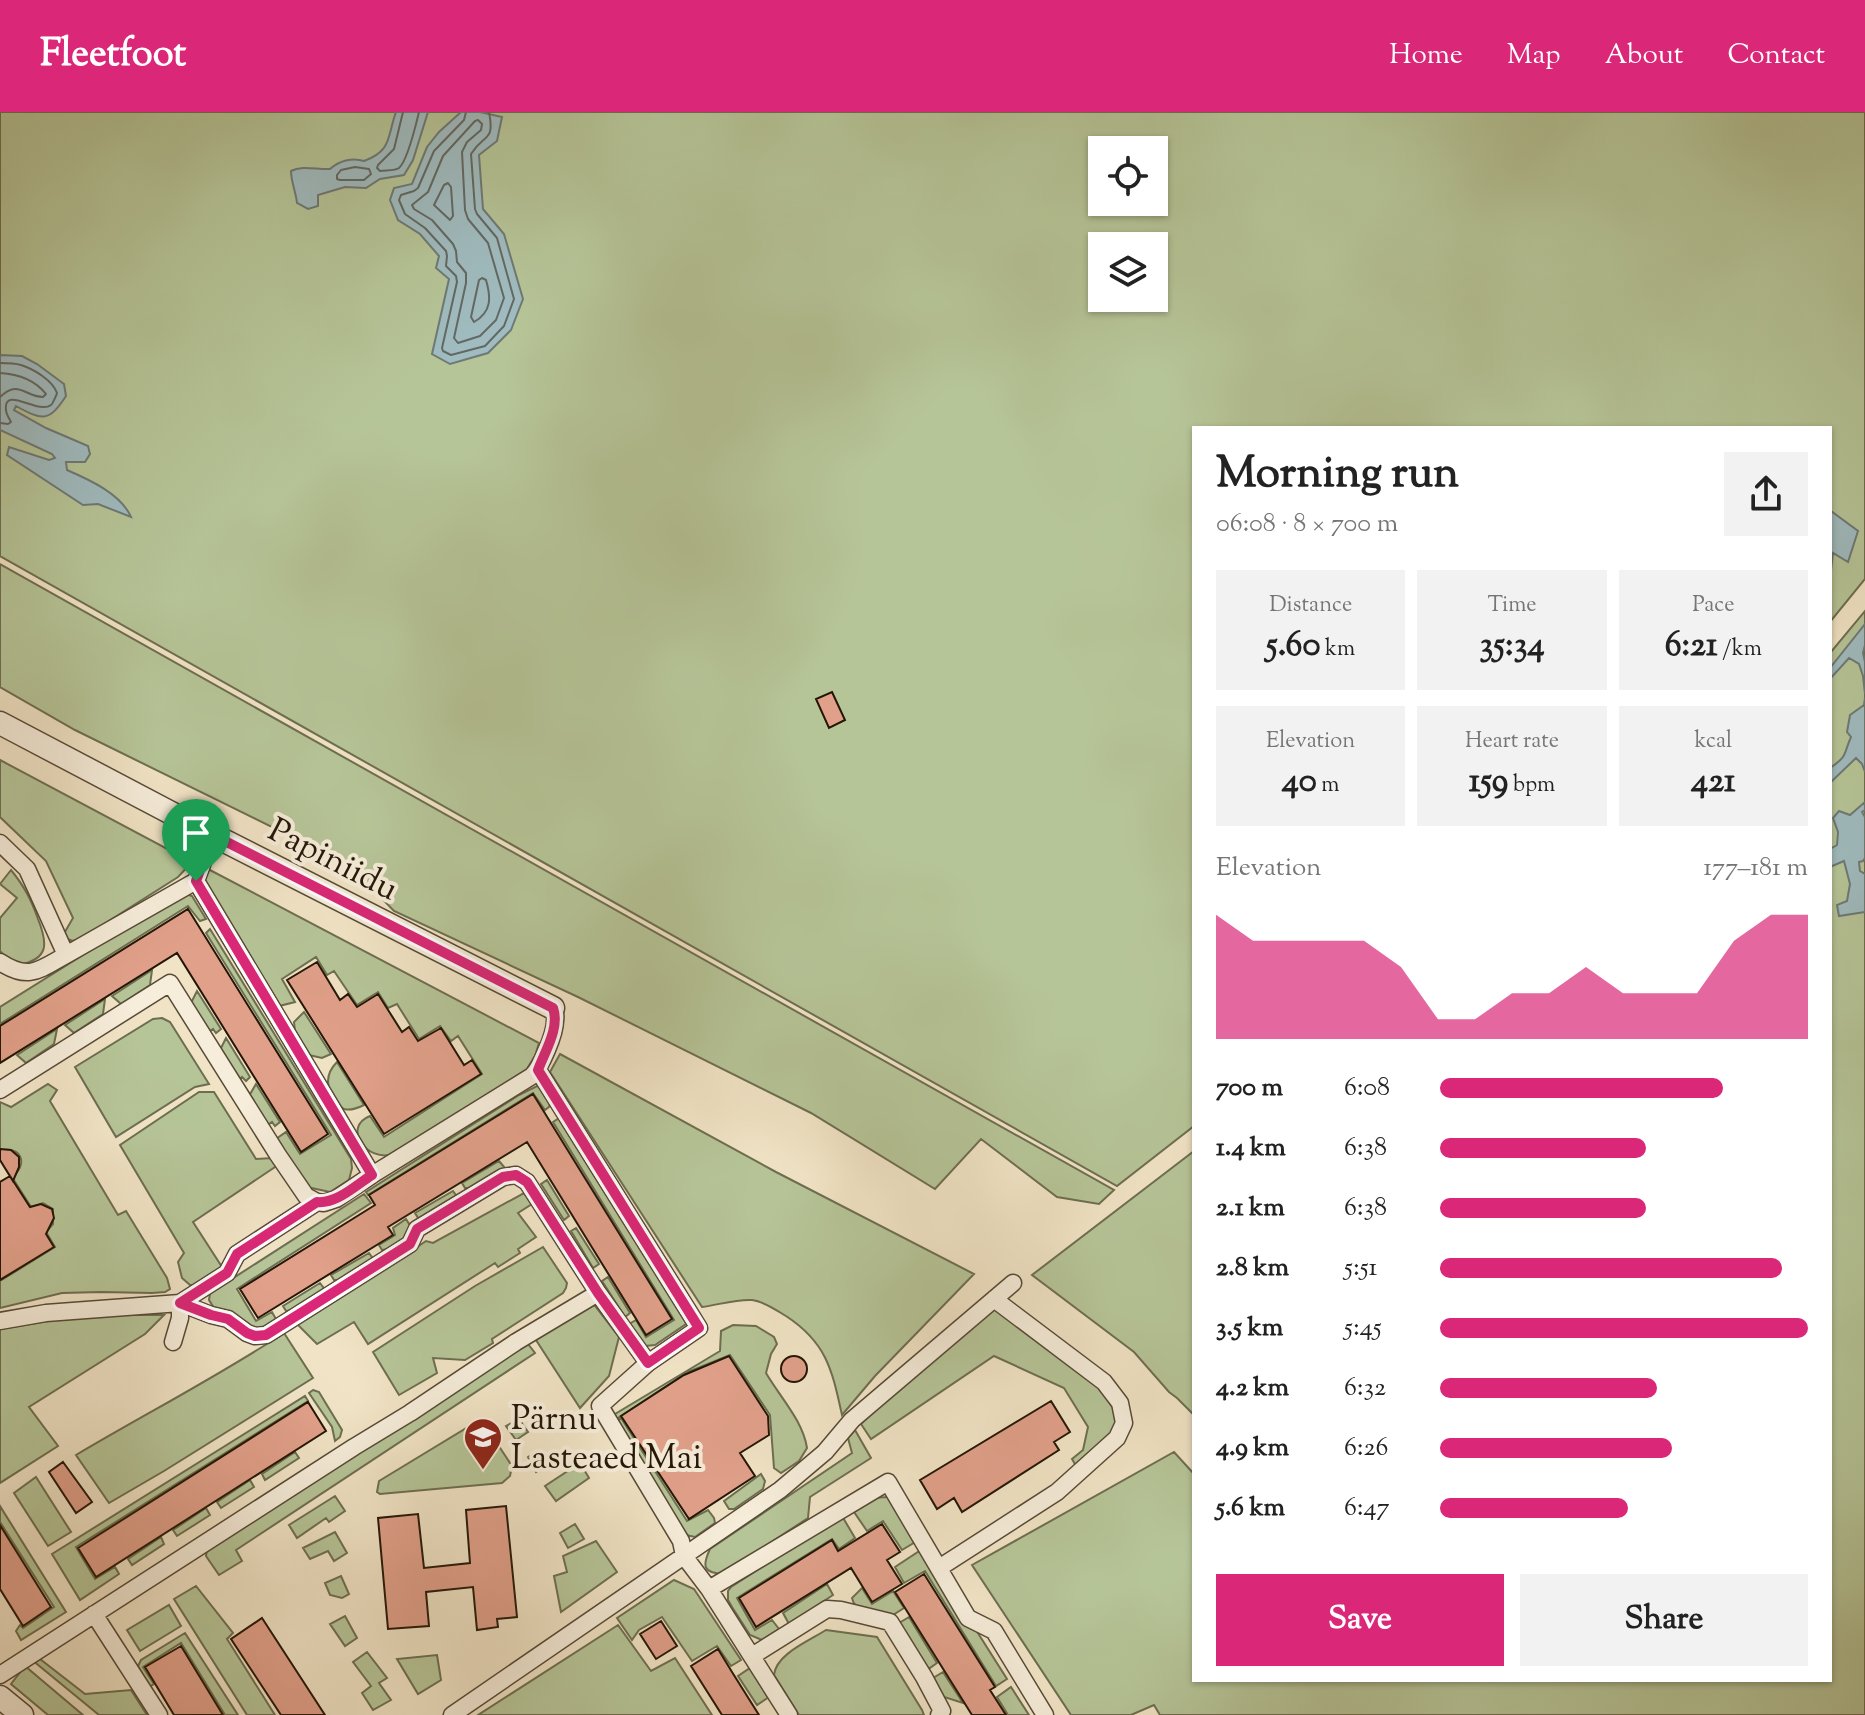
<!DOCTYPE html>
<html lang="en">
<head>
<meta charset="utf-8">
<style>
  body { margin:0; font-family:"Sorts Mill Goudy",serif; background:#f2f2f2; color:#222; height:100vh; display:flex; flex-direction:column; font-size:30px; white-space:nowrap }
  * { box-sizing:border-box; margin:0 }
  p { font-size:26px; color:#767676 }
  .icon { flex:none; width:44px; height:44px; fill:none; stroke:currentColor; stroke-width:2; stroke-linecap:round; stroke-linejoin:round }
  .map { position:relative; flex:1; overflow:hidden }
  .panel { position:absolute; left:1192px; top:314px; width:640px; height:1256px; display:flex; flex-direction:column; background:#fff; border-radius:0px; box-shadow:0 2px 6px #0004 }
  .panel>* { flex:none }
  .buttons { position:absolute; left:1088px; top:24px; display:grid; gap:16px }
  .buttons a { display:grid; place-items:center; width:80px; height:80px; border-radius:0px; background:#fff; box-shadow:0 2px 6px #0004; font-size:40px }
  .pin { position:absolute; display:grid; place-items:center; width:68px; height:68px; color:#fff; margin:-82px -34px; border-radius:50% 50% 50% 0; rotate:-45deg; box-shadow:0 0 8px #0007 }
  .pin .icon { rotate:45deg }
  .round { display:grid; place-items:center; flex:none; width:84px; height:84px; border-radius:0px; background:#f2f2f2 }
  .headline { display:flex; align-items:center; justify-content:space-between; height:136px; padding:0 24px }
  h1 { font-size:44px; font-weight:700; line-height:60px }
  .figures { display:grid; grid-template-columns:repeat(3,1fr); gap:12px; height:136px; padding:8px 24px }
  .figures div { display:grid; align-content:center; border-radius:0px; background:#f2f2f2; text-align:center }
  .figures b { font-size:34px; font-weight:700 }
  .figures small { font-size:22px; font-weight:400 }
  .figures p { font-size:22px }
  .chart { height:224px; padding:16px 24px }
  .chart p { display:flex; justify-content:space-between }
  .chart svg { width:100%; height:144px; margin-top:8px; fill:#db2777; opacity:.7 }
  .action { display:flex; gap:16px; margin-top:auto; padding:16px 24px }
  .action a { flex:1; height:92px; border-radius:0px; background:#db2777; color:#fff; font-size:32px; font-weight:700; line-height:92px; text-align:center }
  .action a+a { background:#f2f2f2; color:#222 }
  ul { padding:0 24px; list-style:none; font-size:26px }
  li { display:grid; grid-template-columns:128px 96px 1fr; align-items:center; height:60px }
  li i { height:20px; border-radius:10px; background:#db2777 }
  header { display:flex; align-items:center; gap:48px; box-sizing:border-box; height:112px; padding:0 40px; background:#db2777; color:#fff }
  header strong { font-size:38px }
  nav { display:flex; gap:44px; margin-inline-start:auto; font-size:28px }
  .map>svg:first-child { display:block }
  .green { fill:#b6c598; stroke:#6d6e50; stroke-width:2; fill-rule:evenodd }
  .water { fill:#a0bcc0; stroke:#6e7a76; stroke-width:2 }
  .lines { fill:none; stroke-linecap:round; stroke-linejoin:round }
  .shore { stroke:#626964; stroke-width:2 }
  .building { fill:#e1a08a; stroke:#241607; stroke-width:2 }
  .minor-casing { stroke:#574a37; stroke-width:19 }
  .tertiary-casing { stroke:#574a37; stroke-width:25 }
  .minor { stroke:#f6edda; stroke-width:16 }
  .tertiary { stroke:#f6edda; stroke-width:22 }
  .route-casing { stroke:#fff; stroke-width:16 }
  .route { stroke:#db2777; stroke-width:10 }
  .labels { text-anchor:middle; stroke-width:8; stroke-linejoin:round; paint-order:stroke }
  .street-label { font-size:34px; fill:#241607; stroke:#f6edda }
  .poi-label { font-size:34px; fill:#241607; stroke:#f6edda; text-anchor:start }
</style>
</head>
<body>
<header>
<strong>Fleetfoot</strong>
<nav><a>Home</a><a>Map</a><a>About</a><a>Contact</a></nav>
</header>
<div class="map">
<svg width="1865" height="1603" viewBox="0 0 1865 1603">
  <rect width="100%" height="100%" fill="#f1e4c6"/>
  <filter id="stains"><feTurbulence type="fractalNoise" baseFrequency=".0025" numOctaves="4"/><feColorMatrix values="0 0 0 0 .2 0 0 0 0 .09 0 0 0 0 .02 0 0 0 .5 -.17"/></filter>
  <radialGradient id="worn" r=".72"><stop offset=".6" stop-color="#630" stop-opacity="0"/><stop offset="1" stop-color="#630" stop-opacity=".3"/></radialGradient>
  <!-- green -->
  <path class="green" d="M0,0h1865v467l-35,43v-194h-636v698l-77,60 -1117,-630zM1102,38h52v52h-52zM1102,134h52v52h-52z
    M0,452l1114,626 -15,14 -42,-7 -76,-58 -46,50 -124,-76 -233,-116 -184,-86 -45,-46 -274,-135 -75,-43z
    M1865,499v1104h-705l-6,-10 -23,10h-60l-99,-150 202,-113 20,22v206h636v-1027z
    M0,648l192,102 -14,15 -96,61 -9,3 -11,-4 11,-19 -27,-57 -46,-44z
    M208,757l331,174 -4,13 -8,13 -133,85c-28,9 -52,-27 -24,-38l14,21 98,-63 -24,-38 -7,5 -11,-15 -21,13 -22,-35 -9,4 -10,-16 -21,13 -23,-34 -7,4 -11,-18 -34,22 13,23 -16,4 -75,-124z
    M11,758c13,16 20,29 27,49 10,25 11,40 -19,46l-12,-7 -7,-7v-33l17,-20 -17,-14z
    M182,781l10,3 14,23 -6,2 -12,-15 -188,118v-17z
    M210,817l141,230 1,9 -3,12 -19,12 -23,-5 -31,-48 10,-7 14,22 31,-19 -125,-202z
    M152,858l-2,15 -29,19 -9,-8z
    M197,879l24,38 -5,4 -3,-4 -4,3 -18,-29z
    M105,887l-2,15 -29,19 -9,-8z
    M304,900l27,42 -9,4 -13,-3 -14,-24 -1,-9z
    M162,906l8,4 39,62 -14,3 -79,50 -41,-70 78,-48z
    M57,917l-3,15 -28,19 -9,-8z
    M226,926l24,39 -4,4 -4,-4 -3,3 -19,-30z
    M560,942l216,118 198,102 -99,102 -33,39c-10,-45 -15,-72 -56,-99 -10,-6 -23,-15 -34,-16 -16,-1 -34,5 -50,7l-152,-235z
    M337,950l27,43c-6,3 -13,6 -20,4 -4,-2 -7,-7 -10,-10 -9,-14 -8,-26 3,-37z
    M48,972l9,6 -7,11 68,114 8,-4 41,67 3,11 -5,3 -13,1 -51,-1 -39,1 -62,15v-27l55,-34 -9,-15 7,-8v-15l-10,-6 -12,4 -19,-30c17,-13 9,-32 -12,-26v-49l11,5z
    M256,972l24,38 -5,4 -3,-4 -4,3 -19,-29z
    M537,974l3,1 10,16 -1,4 -4,3 -12,-17 -165,102 -2,-3 153,-97z
    M199,980h15l42,67 17,-1 5,7 -85,57 29,45 -26,18h-6l-8,-7 -4,-16 6,-9 -64,-108z
    M561,1005l127,204 -2,3 -31,21 -10,1 -16,-22 7,-4 10,17 28,-17 -121,-198z
    M1194,1039v264l-17,-17 -8,-6 -35,-40 -102,-77z
    M499,1049l6,7 -30,20h-10l-3,-5z
    M547,1068l22,36 -5,4 -23,-36z
    M453,1079l5,7 -29,19 -11,1 -3,-5z
    M524,1081l8,11 -14,9 18,24 -18,12 2,4 -22,14 -3,-4 -127,81 -14,-22 -37,22 -21,-21 89,-54 41,-28 7,2z
    M364,1082l7,9 -134,86 19,32 16,-9 5,9 -17,10 -10,-1c-12,-16 -17,-18 -36,-22l-5,-8 1,-7z
    M406,1107l5,8c-7,13 -13,22 -29,23l-3,-5 16,-10 -2,-7z
    M576,1116l23,36 -6,4 -22,-37z
    M543,1135l24,36 -1,5 -3,5 -71,46 1,4 -28,17 -32,-2 4,15 -38,22 -26,-43 102,-66z
    M369,1141l5,7 -30,20h-10l-3,-5z
    M608,1165l22,36 -5,4 -23,-36z
    M320,1171l6,8 -30,19 -10,1 -3,-5z
    M592,1190l27,35 -10,39 -29,32 -44,-68z
    M993,1193l107,83 17,26 -4,21 -37,31 -4,-7 11,-9 5,-23 -24,-39 -70,-32 -123,83 -10,-15 42,-41z
    M85,1203h79l-19,19 -116,73 29,39 -58,37v-154z
    M733,1213l23,1 18,11 3,7 -6,10 -5,19c14,24 37,48 41,75l-8,13 -18,12 -7,-5 -4,-53 -40,-60 -42,17 -73,48v-6l105,-63 1,-20z
    M284,1221l29,45 -149,93 -55,32 -33,-48c69,-41 141,-78 208,-122z
    M528,1232l7,9 -299,197 6,11 -23,14 -13,-19 1,-7 4,-4z
    M313,1278l6,2 23,38 -2,7 -5,4 -3,-14 -23,-34z
    M305,1284l3,5 -232,146 19,32 20,-12 4,7 -39,26 -28,-46z
    M621,1306l66,103 21,-11 6,8 1,5 -20,14 -9,-2 -69,-113z
    M519,1307l9,13 -12,8 -10,-14z
    M478,1309l7,4 27,41 -2,10 -8,7 -122,11 -3,-2 2,-11z
    M855,1318l16,28 -61,39 -2,21 -85,56c-20,-1 -21,-8 -13,-25l142,-96 -4,-15z
    M295,1340l4,6 -34,22 -3,-6z
    M536,1340l8,1 6,9 -14,10 -8,-15z
    M580,1351l9,15 -33,23 -11,-15z
    M761,1362l4,7 -2,8 -29,20h-5l-5,-8z
    M36,1365l35,55 -23,14 -34,-53z
    M250,1368l4,7 -33,21 -4,-6z
    M335,1384l10,15 -16,11 -3,-4 -29,20 -8,-13z
    M888,1385l29,44 -15,9 -19,-29 -16,10 -15,-22 19,-11z
    M0,1394l66,106 -45,28 -5,-9 4,-6 3,3 31,-21 -54,-85z
    M206,1396l4,7 -33,21 -4,-6z
    M842,1404l13,22 -16,11 -7,-10 -95,59 18,32 17,-10 7,9 -17,11 -12,-5 -18,-28 -4,-7v-9l3,-4z
    M575,1412l9,15 -16,9 -8,-15z
    M335,1420l12,21 -13,8 -6,-10 -18,8 -7,-11z
    M161,1425l3,7 -32,21 -4,-6z
    M596,1429l21,31 -56,40 -7,-36 13,-4 -4,-16z
    M924,1436l83,131 -11,7 -71,-115 -21,12 -9,-16z
    M341,1464l8,18 -7,4 -12,-3 -5,-12z
    M674,1468l20,9 47,71 -10,6 -14,-20 -25,15 -30,-44 -23,13 -7,10 -15,-22z
    M827,1472l6,11 -44,29 -6,-11z
    M196,1474l37,47 -6,6 48,76h-28l-73,-116z
    M862,1476l10,16 21,-13 11,17 -11,7c-16,-2 -37,1 -41,-17z
    M169,1493l12,21 -41,25 -13,-21z
    M345,1504l12,22 -12,8 -15,-22z
    M909,1505l28,46 -10,7 -28,-47z
    M618,1513l33,46 24,-13 37,57h-234z
    M826,1518l51,7 45,73 2,5h-125l-25,-40c2,-21 35,-34 52,-45z
    M185,1521l53,82h-13l-44,-72 -38,24 11,17 -5,3 -11,-21 3,-6z
    M367,1540l20,26 -8,5 12,17 -18,10 -11,-17 9,-7 -18,-24z
    M437,1543l4,25 -23,14 -21,-35z
    M40,1547l45,35 46,-4 16,25h-48l-67,-55z
    M25,1554l58,49h-35l-37,-31z
    M750,1556l19,29 -12,8 -19,-29z
    M943,1560l20,31 -19,-6 -11,-19z
    M1011,1575l18,28h-21l-11,-18z"/>
  <!-- water -->
  <path class="water" d="M396,0h32l-15,48 -9,15 -24,4 -14,9 -21,-1 -27,8v11l-10,3 -11,-6c-1,-11 -6,-21 -6,-32 11,-6 27,-1 39,-2 9,-8 22,-12 34,-8 28,-10 23,-24 32,-49z
    M461,0h19l22,5 -5,24 -18,14 4,54 21,25 19,65 -12,31 -23,23 -38,11 -18,-10 17,-75 -13,-11 3,-12 -19,-22 -22,-14 -8,-20 4,-12 18,-4 15,-37 12,-15z
    M0,243l22,1 15,8 27,20 2,12c-17,26 -23,25 -50,10l-2,4 32,18 42,18 2,8 -5,8h-19l1,8c23,10 54,24 64,47l-33,-13 -15,1 -76,-50 2,-8 40,13 6,-2 -3,-4 -52,-24z
    M1831,399l27,20 -10,31 -15,-9 -2,17z
    M1865,512v21l-2,8 2,9v32l-2,-18 -4,-12 -10,-6 -19,21v-11z
    M1865,586v74l-3,-8 -6,-6 -26,25v-15c18,-12 13,-13 21,-31l-4,-5 3,-17 14,-10z
    M1865,690v8l-3,2 3,5v41l-2,3 -4,1 1,9 5,3v38l-26,4 -2,-11 10,-4 3,-17 -6,-23 -14,6v-18l7,-4 1,-13 -5,-14 6,-7 11,4z"/>
  <g class="lines">
    <!-- shore -->
    <path class="shore" d="M403,0l-9,37 -16,16 -1,3 3,3c5,-1 15,0 19,-3 9,-8 17,-44 20,-56
      M466,0l-2,8 -30,31 -16,37 -4,3 -13,4 -2,5 6,14 20,14 21,23 1,5 -1,10 10,10 1,6 -15,66 1,3 8,4 34,-9 19,-20 10,-27 -17,-61 -20,-24 -2,-5 -4,-55c13,-21 24,-11 18,-42
      M478,8l4,4 -1,6 -14,12 -5,10 3,58 3,9 20,24 16,55 -8,22 -16,16 -22,7 -4,-5 12,-55v-10l-9,-11 -1,-11 -3,-7 -21,-24 -18,-11 -2,-4 16,-13 15,-36 32,-35z
      M355,55l14,2 2,5 -7,6h-24l-3,-1v-4l4,-5z
      M448,71l3,4 2,29 -3,4 -16,-15 10,-20z
      M482,166l4,2c5,17 6,32 -12,42l-3,-5 8,-37z
      M0,251c6,0 14,0 21,2 13,4 32,16 36,28 0,1 -5,12 -6,12 -12,10 -48,-20 -45,5 0,4 3,8 5,12l-3,2 -8,-1
      M0,261c18,1 34,6 46,21l-3,3c-18,0 -24,-18 -43,0"/>
  </g>
  <!-- building -->
  <path class="building" d="M832,580l13,28 -16,8 -13,-29z
    M188,797l140,225 -27,18 -124,-199 -177,110v-37z
    M317,850l23,38 8,-6 9,13 21,-13 24,38 7,-5 9,14 23,-13 23,37 8,-5 9,14 -97,60 -97,-154z
    M533,982l139,225 -26,16 -119,-193 -139,85 5,8 -135,83 -18,-29 135,-84 -6,-10z
    M0,1037l11,1 8,7v10l-6,14 -13,-21z
    M10,1064l20,31 11,-3 11,5 2,9 -8,16 8,13 -54,33v-98z
    M781 1257a13 13 0 1 1 26 0a13 13 0 1 1-26 0Z
    M729,1244l39,60 1,19 -29,18 15,23 -66,43 -68,-103 63,-41z
    M1051,1289l19,31 -16,10 5,8 -97,62 -8,-14 -17,11 -17,-29z
    M308,1290l18,29 -230,146 -18,-29z
    M63,1350l29,40 -16,11 -27,-41z
    M506,1394l11,111 -20,2 1,8 -21,3 -4,-43 -47,5 3,34 -41,3 -10,-111 40,-4 6,54 46,-5 -4,-53z
    M882,1412l18,28 -13,8 15,24 -30,18 -21,-34 -95,59 -17,-29 93,-58 6,11z
    M0,1413l51,82 -28,19 -23,-37z
    M924,1462l71,113 -5,3 16,25h-34l-77,-123z
    M262,1506l63,97h-44l-50,-76z
    M661,1509l16,25 -21,13 -16,-25z
    M181,1534l42,69h-49l-29,-48z
    M718,1537l14,23 27,43h-37l-31,-49z"/>
  <g class="lines">
    <defs>
      <path id="minor" d="M213,723l-17,46 176,294 160,-99c9,-9 23,-42 23,-55 1,-6 0,-8 -2,-13
        M0,731l27,26 39,86 130,-74
        M0,850c29,19 39,8 66,-7
        M0,978l170,-107 108,172 28,41 11,6 7,1 12,-4 36,-24
        M0,1209l46,-8 134,-10 47,-30 10,-19 80,-52
        M173,1230l7,-24v-15l31,12 17,4 19,14 8,3 11,-1 144,-91 7,-15 86,-52 13,-2 11,7 71,111
        M648,1251l-48,43 81,135 3,15 25,33 80,126
        M939,1456l118,-76 60,-54 7,-15 -4,-20 -16,-21 -110,-83
        M709,1477l179,-107 80,136 26,13 51,84
        M94,1502l65,101
        M752,1544l75,-47 14,1 49,12 34,55 18,34 -3,4
        M0,1563l354,-228 56,-34 106,-71 82,-49 50,70 51,-35 -161,-258
        M452,1603l328,-225 45,-38 27,-32 161,-137"/>
      <path id="tertiary" d="M0,611l213,112 340,173
        M0,1585l22,18"/>
    </defs>
    <!-- minor casing -->
    <use href="#minor" class="minor-casing"/>
    <!-- tertiary casing -->
    <use href="#tertiary" class="tertiary-casing"/>
    <!-- minor -->
    <use href="#minor" class="minor"/>
    <!-- tertiary -->
    <use href="#tertiary" class="tertiary"/>
  </g>
  <g class="lines">
    <defs>
      <path id="route" d="M213,723l340,173c7,20 -8,43 -15,62l161,258 -51,35 -50,-70 -71,-111 -11,-7 -13,2 -86,52 -7,15 -144,91 -11,1 -8,-3 -19,-14 -17,-4 -31,-12 47,-30 10,-19 80,-52c20,2 39,-17 55,-27l-176,-294z"/>
    </defs>
    <!-- route casing -->
    <use href="#route" class="route-casing"/>
    <!-- route -->
    <use href="#route" class="route"/>
  </g>
  <!-- icons -->
  <defs>
    <symbol id="school-pin" viewBox="-11 -11 22 30"><path d="M0 17L-7.5 6A9.5 9.5 0 1 1 7.5 6Z" fill="#8f2418" stroke="#f6edda"/><path d="M0-5L7-2L0 1L-7-2ZM-4 1L0 2.5L4 1V4Q0 6-4 4Z" fill="#fff"/></symbol>
  </defs>
  <g fill-rule="evenodd">
    <use href="#school-pin" x="461" y="1303" width="44" height="60"/>
  </g>
  <g class="labels">
    <!-- street labels -->
    <g class="street-label">
      <text transform="translate(334 746) rotate(27)" y="12">Papiniidu</text>
    </g>
    <!-- poi labels -->
    <g class="poi-label">
      <text x="511" y="1317">Pärnu<tspan x="511" dy="39">Lasteaed Mai</tspan></text>
    </g>
  </g>
  <rect width="100%" height="100%" filter="url(#stains)"/>
  <rect width="100%" height="100%" fill="url(#worn)"/>
</svg>
<div class="buttons">
<a><svg class="icon" aria-label="locate" viewBox="0 0 24 24"><circle cx="12" cy="12" r="6"/><path d="M12 2v4M12 18v4M2 12h4M18 12h4"/></svg></a>
<a><svg class="icon" aria-label="layers" viewBox="0 0 24 24"><path d="M12 4l9 5-9 5-9-5zM3 14l9 5 9-5"/></svg></a>
</div>
<div class="pin" style="left:196px;top:769px;background:#1e9e55"><svg class="icon" aria-label="arrive" viewBox="0 0 24 24"><path d="M6 21V4h12l-3 4 3 4H6"/></svg></div>
<section class="panel">
<div class="headline"><div><h1>Morning run</h1><p>06:08 · 8 × 700 m</p></div><a class="round"><svg class="icon" aria-label="share" viewBox="0 0 24 24"><path d="M12 15V3M7 8l5-5 5 5M5 13v7h14v-7"/></svg></a></div>
<div class="figures">
<div><p>Distance</p><b>5.60<small> km</small></b></div>
<div><p>Time</p><b>35:34</b></div>
<div><p>Pace</p><b>6:21<small> /km</small></b></div>
</div>
<div class="figures">
<div><p>Elevation</p><b>40<small> m</small></b></div>
<div><p>Heart rate</p><b>159<small> bpm</small></b></div>
<div><p>kcal</p><b>421</b></div>
</div>
<div class="chart"><p><span>Elevation</span>177–181 m</p>
<svg viewBox="0 0 160 44" preserveAspectRatio="none"><path d="M0 44V6L10 14L20 14L30 14L40 14L50 22L60 38L70 38L80 30L90 30L100 22L110 30L120 30L130 30L140 14L150 6L160 6V44z"/></svg>
</div>
<ul>
<li><b>700 m</b>6:08<i style="width:77%"></i></li>
<li><b>1.4 km</b>6:38<i style="width:56%"></i></li>
<li><b>2.1 km</b>6:38<i style="width:56%"></i></li>
<li><b>2.8 km</b>5:51<i style="width:93%"></i></li>
<li><b>3.5 km</b>5:45<i style="width:100%"></i></li>
<li><b>4.2 km</b>6:32<i style="width:59%"></i></li>
<li><b>4.9 km</b>6:26<i style="width:63%"></i></li>
<li><b>5.6 km</b>6:47<i style="width:51%"></i></li>
</ul>
<div class="action"><a>Save</a><a>Share</a></div>
</section>
</div>
</body>
</html>
